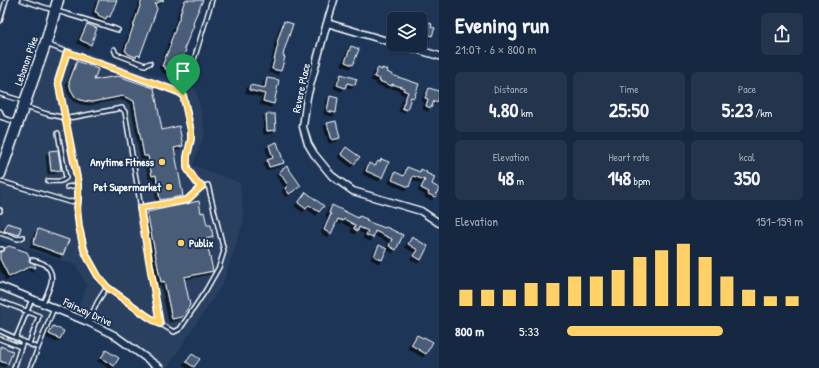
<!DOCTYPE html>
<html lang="en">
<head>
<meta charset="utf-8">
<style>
  body { margin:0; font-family:"Patrick Hand",sans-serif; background:#23344c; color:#f1f3f6; height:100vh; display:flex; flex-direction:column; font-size:15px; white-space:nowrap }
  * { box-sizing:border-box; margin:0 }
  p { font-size:13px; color:#9ea6b1 }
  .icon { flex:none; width:22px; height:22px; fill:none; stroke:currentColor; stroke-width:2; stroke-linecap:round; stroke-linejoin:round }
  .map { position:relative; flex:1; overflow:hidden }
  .side { display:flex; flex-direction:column; background:#162841; width:380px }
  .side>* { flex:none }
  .fabs { position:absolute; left:387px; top:12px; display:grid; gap:8px }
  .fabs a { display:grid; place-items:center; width:40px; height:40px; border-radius:6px; background:#162841; box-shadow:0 1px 3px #0004,0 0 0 1px #35445a; font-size:20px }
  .pin { position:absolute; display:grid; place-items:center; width:34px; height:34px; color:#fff; margin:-41px -17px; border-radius:50% 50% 50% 0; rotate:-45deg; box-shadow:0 0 4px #0007 }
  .pin .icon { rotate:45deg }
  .round { display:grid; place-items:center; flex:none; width:42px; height:42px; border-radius:6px; background:#23344c }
  .head { display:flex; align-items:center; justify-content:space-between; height:68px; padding:0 16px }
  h1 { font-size:22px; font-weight:700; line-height:30px }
  .metrics { display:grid; grid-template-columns:repeat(3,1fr); gap:6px; height:68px; padding:4px 16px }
  .metrics div { display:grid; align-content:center; border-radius:6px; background:#23344c; text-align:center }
  .metrics b { font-size:20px; font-weight:700 }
  .metrics small { font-size:11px; font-weight:400 }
  .metrics p { font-size:11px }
  .chart { height:112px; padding:8px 16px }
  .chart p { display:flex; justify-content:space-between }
  .chart svg { width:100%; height:72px; margin-top:4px; stroke:#ffd166; stroke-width:6 }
  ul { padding:0 16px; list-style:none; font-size:13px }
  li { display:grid; grid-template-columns:64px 48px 1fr; align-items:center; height:30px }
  li i { height:10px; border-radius:5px; background:#ffd166 }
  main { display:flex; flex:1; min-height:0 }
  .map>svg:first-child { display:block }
  .built { fill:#2a4161 }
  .building { fill:#4a5d79; stroke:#fff; filter:url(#shadow) }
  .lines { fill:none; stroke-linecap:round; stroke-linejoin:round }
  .service-casing { stroke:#fff; stroke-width:6 }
  .minor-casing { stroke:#fff; stroke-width:9 }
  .primary-casing { stroke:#fff; stroke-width:13 }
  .service { stroke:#1d3557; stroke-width:3 }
  .minor { stroke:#1d3557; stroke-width:6 }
  .primary { stroke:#1d3557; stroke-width:10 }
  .route-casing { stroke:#fff; stroke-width:8 }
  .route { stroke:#ffd166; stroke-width:5 }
  .poi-dot { fill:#ffd166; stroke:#1d3557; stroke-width:1.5 }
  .labels { text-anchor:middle; stroke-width:4; stroke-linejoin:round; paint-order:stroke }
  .street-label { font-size:11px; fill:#fff; stroke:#1d3557 }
  .poi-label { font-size:11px; font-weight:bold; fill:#fff; stroke:#1d3557; text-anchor:end }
</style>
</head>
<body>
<main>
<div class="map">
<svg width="439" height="368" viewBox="0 0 439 368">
  <defs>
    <filter id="shadow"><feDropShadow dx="-3" dy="3" stdDeviation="0" flood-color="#0009"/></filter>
  </defs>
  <rect width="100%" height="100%" fill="#1d3557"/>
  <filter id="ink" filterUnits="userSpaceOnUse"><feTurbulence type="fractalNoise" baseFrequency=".025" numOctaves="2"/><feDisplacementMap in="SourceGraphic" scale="8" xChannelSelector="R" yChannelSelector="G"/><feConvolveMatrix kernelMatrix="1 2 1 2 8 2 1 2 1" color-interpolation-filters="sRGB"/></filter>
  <g filter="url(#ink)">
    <!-- built -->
    <path class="built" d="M47,39l149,50 9,43 -12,33 47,18 4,37 -21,63 -56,85h-7l-46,-33 -40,-19 13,-30 -11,-21 -76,-25v-66z
      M0,286l54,22 -24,60h-30z"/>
    <!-- building -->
    <path class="building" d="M99,0h18l-7,17 -3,-1 -1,3 -8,-4v-2l-3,-1z
      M142,0h22l-9,4 2,5 -5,14 -12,33 -3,-1 -1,2 -8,-3 -1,-2 -2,-1z
      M185,0h18l-9,20 -1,5h1l-10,24 2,1 -9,21 -3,-1v3l-9,-4 1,-2 -4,-1 9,-22 -1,-1 6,-15h-1l6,-14h-1z
      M284,21l9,3 -9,27 -1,5 2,1 -4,14 -9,-2 6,-25 -1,-1z
      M426,21l6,3 -1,3 4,1 -3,8 -12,-4v-8l4,1z
      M87,24l10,4 -6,17 -11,-5z
      M351,46l8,3 -6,16 -8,-3z
      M77,61l21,8 -4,11 24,-4 36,12 8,42 17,-4 4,20 -9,2 9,48 -23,4 -4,-25 -4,1 -4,-20h-4l-10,-55 -11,-5 -31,6 -8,-1 -8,-3 -5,-8 -2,-8z
      M378,68l4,2v-2l6,2 -1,2 8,4 24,8 -5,14 -3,-1 -4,13 -5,-2 6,-16 -5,-2 1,-2 -12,-4v2l-13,-5 1,-2 -6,-2z
      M341,74l16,5 -2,6 -8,-2 -2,5 -8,-3z
      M267,78l12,2 -5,24 -11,-3 2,-7 -16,-4 1,-5 15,3z
      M429,88l10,3v7l-2,4 -3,-1 -3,7 -5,-2 2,-7 -3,-1z
      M330,96l8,2 -2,15 -9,-2z
      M266,114h9l1,16 -9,1z
      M336,121l4,17 -8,2 -5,-17z
      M277,142l7,21 -15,4 -2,-7 6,-2 -4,-13z
      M346,147l14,10 -6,7 -13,-10z
      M58,150l3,20 -10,1 -2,-20z
      M381,159l8,3 -7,16 -16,-7 3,-8 6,3 3,-5 2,1z
      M287,166l14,20 -12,8 -4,-6 3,-3 -9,-13z
      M407,167l13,5 1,-3 6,3 -1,1 9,4 -3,7 7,4 -4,9 -7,-3 1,-2 -8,-4 4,-8 -12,-4 -4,11 -17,-7 3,-8 9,4z
      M306,192l18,14 -5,6 -10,-7 -3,4 -8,-6z
      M199,201l2,12 3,-1 3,13h4l2,12 -7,2 7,32 -29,6 6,28 -8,12 -10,2 -8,-38 -3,1 -14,-70z
      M332,205l26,13 1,-2 8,3 -1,2 19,7 1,-1 17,8 -7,15 -7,-4 3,-7 -17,-8 -2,7 -7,-3 2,-4 -9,-4 -1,4 -4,-2 1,-4 -11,-6 -1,2 -5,-2 -7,15 -7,-4 7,-16 -2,-1z
      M7,223l14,4 -2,8 -15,-4z
      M38,229l31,11 -6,15 -30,-11z
      M412,237l16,9 -7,14 -7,-4 4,-6 -10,-6z
      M379,245l8,4 -5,11 -8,-4z
      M9,246l18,6 3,6 -1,3 5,2 2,5 -5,-2 -22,11 -9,-18v-7l4,-1 1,-3z
      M53,326l11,5 -4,8 -11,-5z
      M417,335l6,3 1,-1 9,5 -7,12 -15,-9z
      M0,346l13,5 -5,13 -8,-3z
      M106,350l13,8 -5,8 -13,-8z
      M192,354l8,5 -6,8 -8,-5z"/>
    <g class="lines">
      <defs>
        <path id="service" d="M22,0c32,11 64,19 96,30
          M0,21l6,-21
          M46,44l21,8 -9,29 20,102v17l-1,9 2,18 6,22 3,9 10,18 9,11 40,29 27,16 6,-3 26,-39 13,-23 5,-16 -16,-66 -7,2c-9,-8 -16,-19 -14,-31 1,-6 4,-11 4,-18 0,-12 -5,-31 -8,-43l-17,-7 -99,-36
          M114,49l2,5 29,11 5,-2
          M190,73l22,-73
          M0,94l23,7
          M25,107l22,7 19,4 9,-1 47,-9 3,4 35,212
          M0,111l3,7
          M0,117l16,5
          M0,181l69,21 9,-2
          M48,181c7,0 13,2 18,-3l-8,-45
          M67,187l11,-2
          M140,208l47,-8 14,-14
          M0,211v-1
          M0,233l18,6 5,-2
          M0,249h2
          M32,260c4,1 8,2 12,4 15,10 4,27 -1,39
          M0,301l39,15 -10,28
          M88,322l10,-21 9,-14
          M0,331l38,17
          M16,338l16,-39
          M0,339l21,8
          M14,368l9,-27
          M30,368l24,-60"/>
        <path id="minor" d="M334,0l-7,23 -20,74 -4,30 5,17 6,10 18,22 21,15 68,20 18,12
          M327,23l67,20
          M402,45l37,11
          M0,286l88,36 26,13 46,33"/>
        <path id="primary" d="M0,174l47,-135 11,-39"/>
      </defs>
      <!-- service casing -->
      <use href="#service" class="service-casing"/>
      <!-- minor casing -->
      <use href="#minor" class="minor-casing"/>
      <!-- primary casing -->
      <use href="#primary" class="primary-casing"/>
      <!-- service -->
      <use href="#service" class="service"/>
      <!-- minor -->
      <use href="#minor" class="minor"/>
      <!-- primary -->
      <use href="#primary" class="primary"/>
    </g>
  </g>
  <g class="lines" filter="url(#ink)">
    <defs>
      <path id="route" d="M67,52l112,40 4,3 8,36v8l-4,18v11l10,15 5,3 -15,14 -47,8 20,116 -13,-8 -40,-29 -9,-11 -10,-18 -4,-8 -5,-23 -2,-18 1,-9v-17l-20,-102z"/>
    </defs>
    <!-- route casing -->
    <use href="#route" class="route-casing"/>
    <!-- route -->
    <use href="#route" class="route"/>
  </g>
  <!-- markers -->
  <g class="poi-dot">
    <circle cx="162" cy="162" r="4"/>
    <circle cx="169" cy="187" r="4"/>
    <circle cx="181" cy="243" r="4"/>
  </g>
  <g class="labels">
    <!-- street labels -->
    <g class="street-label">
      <text transform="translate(26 61) rotate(-71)" y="4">Lebanon Pike</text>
      <text transform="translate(301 88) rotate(-78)" y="4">Revere Place</text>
      <text transform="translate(88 312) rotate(25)" y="4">Fairway Drive</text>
    </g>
    <!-- poi labels -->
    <g class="poi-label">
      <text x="154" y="166">Anytime Fitness</text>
      <text x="161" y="191">Pet Supermarket</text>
      <text x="189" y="247" text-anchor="start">Publix</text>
    </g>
  </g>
</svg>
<div class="fabs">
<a><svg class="icon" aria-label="layers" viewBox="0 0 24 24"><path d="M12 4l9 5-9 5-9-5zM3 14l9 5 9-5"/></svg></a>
</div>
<div class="pin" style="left:183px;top:95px;background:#1e9e55"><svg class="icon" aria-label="arrive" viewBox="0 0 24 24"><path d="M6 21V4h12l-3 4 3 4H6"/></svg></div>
</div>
<section class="side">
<div class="head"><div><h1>Evening run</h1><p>21:07 · 6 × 800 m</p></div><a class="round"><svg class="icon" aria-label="share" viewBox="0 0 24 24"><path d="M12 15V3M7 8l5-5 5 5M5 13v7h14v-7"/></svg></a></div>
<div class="metrics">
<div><p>Distance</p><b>4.80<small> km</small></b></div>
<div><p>Time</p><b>25:50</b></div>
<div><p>Pace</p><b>5:23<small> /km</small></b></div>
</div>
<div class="metrics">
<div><p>Elevation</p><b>48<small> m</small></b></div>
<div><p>Heart rate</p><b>148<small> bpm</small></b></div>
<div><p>kcal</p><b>350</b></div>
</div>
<div class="chart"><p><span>Elevation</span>151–159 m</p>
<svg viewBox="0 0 160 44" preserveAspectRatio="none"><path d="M5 44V34M15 44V34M25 44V34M35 44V30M45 44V30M55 44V26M65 44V26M75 44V22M85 44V14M95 44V10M105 44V6M115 44V14M125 44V26M135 44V34M145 44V38M155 44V38"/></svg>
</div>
<ul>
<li><b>800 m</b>5:33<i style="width:66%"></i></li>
</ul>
</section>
</main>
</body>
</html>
